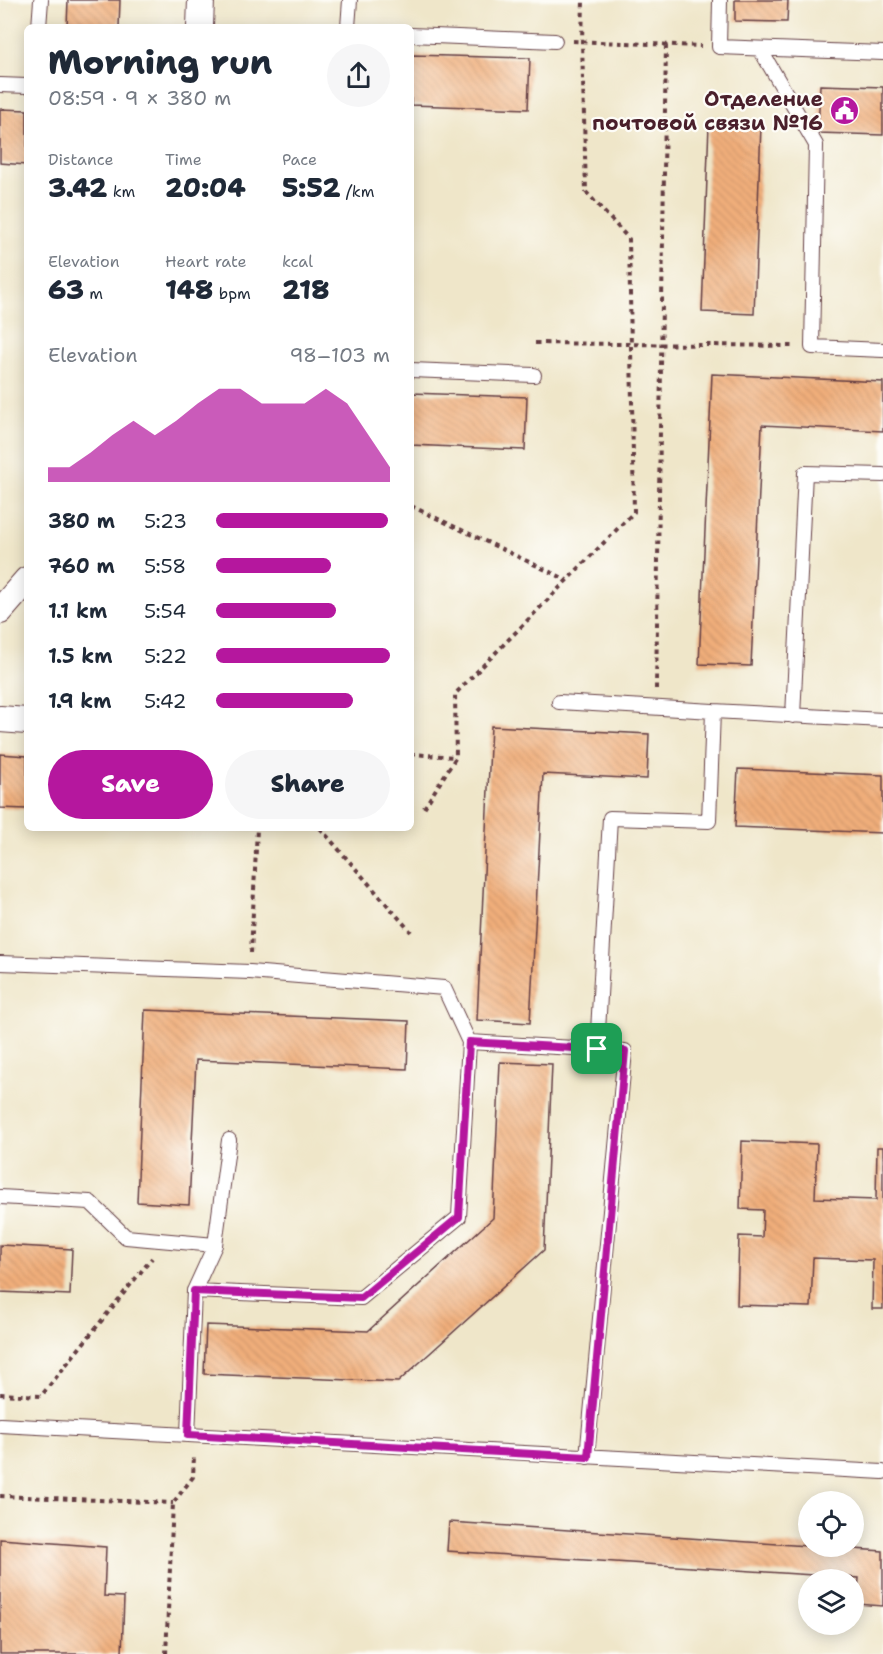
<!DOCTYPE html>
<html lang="en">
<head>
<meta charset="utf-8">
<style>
  body { margin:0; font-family:"Shantell Sans",sans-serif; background:#f6f6f7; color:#1f2937; height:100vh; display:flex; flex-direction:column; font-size:22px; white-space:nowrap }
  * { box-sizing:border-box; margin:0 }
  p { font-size:20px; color:#747a83 }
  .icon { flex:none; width:33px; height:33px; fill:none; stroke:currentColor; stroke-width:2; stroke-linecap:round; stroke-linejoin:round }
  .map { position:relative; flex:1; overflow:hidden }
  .side { position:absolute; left:24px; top:24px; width:390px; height:807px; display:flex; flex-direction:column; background:#fff; border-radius:9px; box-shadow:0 3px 15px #0003 }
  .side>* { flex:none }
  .fabs { position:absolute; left:798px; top:1491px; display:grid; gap:12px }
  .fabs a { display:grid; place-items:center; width:66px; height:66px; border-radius:50%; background:#fff; box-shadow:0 3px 15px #0003; font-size:30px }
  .pin { position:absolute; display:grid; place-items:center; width:51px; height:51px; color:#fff; margin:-26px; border-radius:12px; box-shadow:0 3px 9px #0006 }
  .round { display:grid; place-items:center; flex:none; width:63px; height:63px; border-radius:32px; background:#f6f6f7 }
  .head { display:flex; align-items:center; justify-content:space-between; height:102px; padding:0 24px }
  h1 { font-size:33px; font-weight:800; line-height:45px }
  .figures { display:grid; grid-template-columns:repeat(3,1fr); gap:9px; height:102px; padding:6px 24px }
  .figures div { display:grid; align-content:center }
  .figures b { font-size:26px; font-weight:800 }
  .figures small { font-size:16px; font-weight:400 }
  .figures p { font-size:16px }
  .chart { height:168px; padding:12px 24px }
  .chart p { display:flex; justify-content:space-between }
  .chart svg { width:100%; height:108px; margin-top:6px; fill:#b5179e; opacity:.7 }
  .button { display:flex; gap:12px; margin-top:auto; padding:12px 24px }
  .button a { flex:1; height:69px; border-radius:36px; background:#b5179e; color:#fff; font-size:24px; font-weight:800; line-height:69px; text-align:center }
  .button a+a { background:#f6f6f7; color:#1f2937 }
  ul { padding:0 24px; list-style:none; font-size:20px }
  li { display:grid; grid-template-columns:96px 72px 1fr; align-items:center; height:45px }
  li i { height:15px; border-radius:8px; background:#b5179e }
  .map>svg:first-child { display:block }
  .building { fill:url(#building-back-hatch) }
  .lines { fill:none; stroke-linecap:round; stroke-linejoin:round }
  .service-casing { stroke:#633d43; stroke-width:16 }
  .minor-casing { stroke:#633d43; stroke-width:28 }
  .path { stroke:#633d43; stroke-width:4; stroke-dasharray:4.5 4.5; stroke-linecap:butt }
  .service { stroke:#fff; stroke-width:14 }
  .minor { stroke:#fff; stroke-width:26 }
  .route-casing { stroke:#fff; stroke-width:12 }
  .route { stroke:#b5179e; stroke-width:8 }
  .labels { text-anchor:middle; stroke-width:4.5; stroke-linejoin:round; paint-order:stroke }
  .poi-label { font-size:21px; font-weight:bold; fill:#4a1f2b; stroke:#fdfcf7; text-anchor:end }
</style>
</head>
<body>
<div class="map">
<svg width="883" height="1654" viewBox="0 0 883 1654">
  <defs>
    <pattern id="building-back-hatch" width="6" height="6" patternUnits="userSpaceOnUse" patternTransform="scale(1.5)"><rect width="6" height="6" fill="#f0ae7a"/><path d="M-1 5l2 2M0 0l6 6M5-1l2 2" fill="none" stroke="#cf956a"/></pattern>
  </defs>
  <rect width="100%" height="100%" fill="#fdfcf7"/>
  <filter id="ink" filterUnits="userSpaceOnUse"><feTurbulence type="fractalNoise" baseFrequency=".0167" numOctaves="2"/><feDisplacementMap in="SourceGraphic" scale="12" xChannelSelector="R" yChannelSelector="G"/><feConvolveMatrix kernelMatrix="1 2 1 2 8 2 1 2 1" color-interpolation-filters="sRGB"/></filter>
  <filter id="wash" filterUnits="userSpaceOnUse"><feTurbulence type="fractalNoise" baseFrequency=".008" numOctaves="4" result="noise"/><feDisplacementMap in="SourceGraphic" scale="24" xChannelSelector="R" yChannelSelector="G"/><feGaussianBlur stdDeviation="1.35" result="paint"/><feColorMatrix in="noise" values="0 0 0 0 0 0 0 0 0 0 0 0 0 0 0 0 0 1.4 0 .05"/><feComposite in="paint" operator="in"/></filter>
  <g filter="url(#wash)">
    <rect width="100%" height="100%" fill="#efe6c9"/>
    <g id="blocks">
      <!-- building -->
      <path class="building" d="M68,0h52l-1,27h-52z
        M735,0h53l-1,22 -52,-1z
        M411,55l119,3 -2,51 -117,-4z
        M820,85l63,2v48l-65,-2z
        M0,109l27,1v55l-27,-2z
        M709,124l52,1 -7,189 -52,-2z
        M712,374l171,8v49l-121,-6 -11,241 -52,-2z
        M411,393l116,4 -2,53 -114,-5z
        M491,726l158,8 -2,45 -104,-5 -13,249 -53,-3z
        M0,754l27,2v53l-27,-1z
        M738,769l145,6v58l-148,-6z
        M145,1010l264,11 -2,48 -211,-9 -7,145 -52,-3z
        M500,1062l52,2 -8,186 -146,132 -194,-8 2,-49 162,6 125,-113z
        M742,1141l75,3 -2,54 61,2 1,-53h6v162h-11l1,-49 -60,-2 -2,49 -74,-2 2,-69 23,1 1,-27 -23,-1z
        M0,1245l72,4 -2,46 -70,-3z
        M449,1522l434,29v55l-26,-2 2,-26 -412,-27z
        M0,1539l106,8 -2,49 20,1 -2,57h-122z"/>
    </g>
  </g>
  <g filter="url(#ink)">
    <use href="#blocks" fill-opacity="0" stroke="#633d43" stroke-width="1.5"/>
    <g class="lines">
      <defs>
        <path id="service" d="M720,0l-1,47 164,6
          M39,27l2,-27
          M348,27l2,-27
          M411,35l144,6
          M760,49l56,96 -4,202 71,3
          M0,85l27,1
          M411,370l123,5
          M559,702l154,9
          M793,716l12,-243 78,2
          M0,963l250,9 194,16 25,54
          M597,1049l13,-231 99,3 4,-110 170,9
          M0,1197l90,5 36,35 89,8 -21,46 -6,144
          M215,1245l14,-105
          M194,1291l167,7 98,-81 10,-175 156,9 -38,406
          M0,1425l883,47"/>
        <path id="minor" d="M200,27l1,-27
          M0,611l27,-31
          M0,719l27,2"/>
      </defs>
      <!-- service casing -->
      <use href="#service" class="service-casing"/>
      <!-- minor casing -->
      <use href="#minor" class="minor-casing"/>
      <!-- path -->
      <path class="path" d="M573,41l128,5
        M535,343l258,3
        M411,506l156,74
        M656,689l10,-645
        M411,754l45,3
        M424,808l32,-51 -1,-63 179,-182 -5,-273 -43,-47 -4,-150 1,-42
        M320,828l91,104
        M251,953l6,-125
        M0,1394l41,2 111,-138
        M0,1496l173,7
        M166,1654l7,-151 20,-26 1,-21"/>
      <!-- service -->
      <use href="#service" class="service"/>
      <!-- minor -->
      <use href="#minor" class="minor"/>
    </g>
  </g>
  <g class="lines" filter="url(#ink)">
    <defs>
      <path id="route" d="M469,1042l156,9 -37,406 -400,-22 6,-144 167,7 98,-81z"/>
    </defs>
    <!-- route casing -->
    <use href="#route" class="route-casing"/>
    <!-- route -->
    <use href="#route" class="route"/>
  </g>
  <!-- icons -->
  <defs>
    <symbol id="civic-disc" viewBox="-11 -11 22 22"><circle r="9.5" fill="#b5179e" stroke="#fdfcf7"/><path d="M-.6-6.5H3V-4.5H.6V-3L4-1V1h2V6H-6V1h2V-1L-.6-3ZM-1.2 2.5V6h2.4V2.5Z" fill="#fff"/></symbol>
  </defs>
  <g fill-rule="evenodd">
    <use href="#civic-disc" x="828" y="94" width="33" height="33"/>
  </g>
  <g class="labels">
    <!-- poi labels -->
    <g class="poi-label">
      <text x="823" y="106">Отделение<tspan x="823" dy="24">почтовой связи №16</tspan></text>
    </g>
  </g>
</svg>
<div class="fabs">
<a><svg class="icon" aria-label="locate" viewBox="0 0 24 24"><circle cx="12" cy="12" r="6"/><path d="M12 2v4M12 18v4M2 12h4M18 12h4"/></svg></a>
<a><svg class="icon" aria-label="layers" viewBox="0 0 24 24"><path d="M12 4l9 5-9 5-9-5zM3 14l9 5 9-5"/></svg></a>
</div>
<div class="pin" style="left:597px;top:1049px;background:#1e9e55"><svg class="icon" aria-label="arrive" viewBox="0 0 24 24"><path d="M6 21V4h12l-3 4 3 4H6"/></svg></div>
<section class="side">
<div class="head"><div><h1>Morning run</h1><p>08:59 · 9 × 380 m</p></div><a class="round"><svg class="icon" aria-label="share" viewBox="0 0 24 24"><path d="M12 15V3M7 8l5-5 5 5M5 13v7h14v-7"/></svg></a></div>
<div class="figures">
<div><p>Distance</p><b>3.42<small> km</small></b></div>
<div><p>Time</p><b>20:04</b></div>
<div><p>Pace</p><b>5:52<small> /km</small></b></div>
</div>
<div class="figures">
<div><p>Elevation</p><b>63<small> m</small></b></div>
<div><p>Heart rate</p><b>148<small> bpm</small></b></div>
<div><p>kcal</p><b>218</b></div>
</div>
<div class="chart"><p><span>Elevation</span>98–103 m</p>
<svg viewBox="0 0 160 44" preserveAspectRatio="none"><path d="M0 44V38L10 38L20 32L30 25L40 19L50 25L60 19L70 12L80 6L90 6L100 12L110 12L120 12L130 6L140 12L150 25L160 38V44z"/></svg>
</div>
<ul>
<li><b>380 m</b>5:23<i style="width:99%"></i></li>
<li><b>760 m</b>5:58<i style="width:66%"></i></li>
<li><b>1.1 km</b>5:54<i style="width:69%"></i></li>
<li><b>1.5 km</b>5:22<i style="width:100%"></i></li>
<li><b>1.9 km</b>5:42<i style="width:79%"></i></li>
</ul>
<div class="button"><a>Save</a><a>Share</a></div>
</section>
</div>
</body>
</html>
